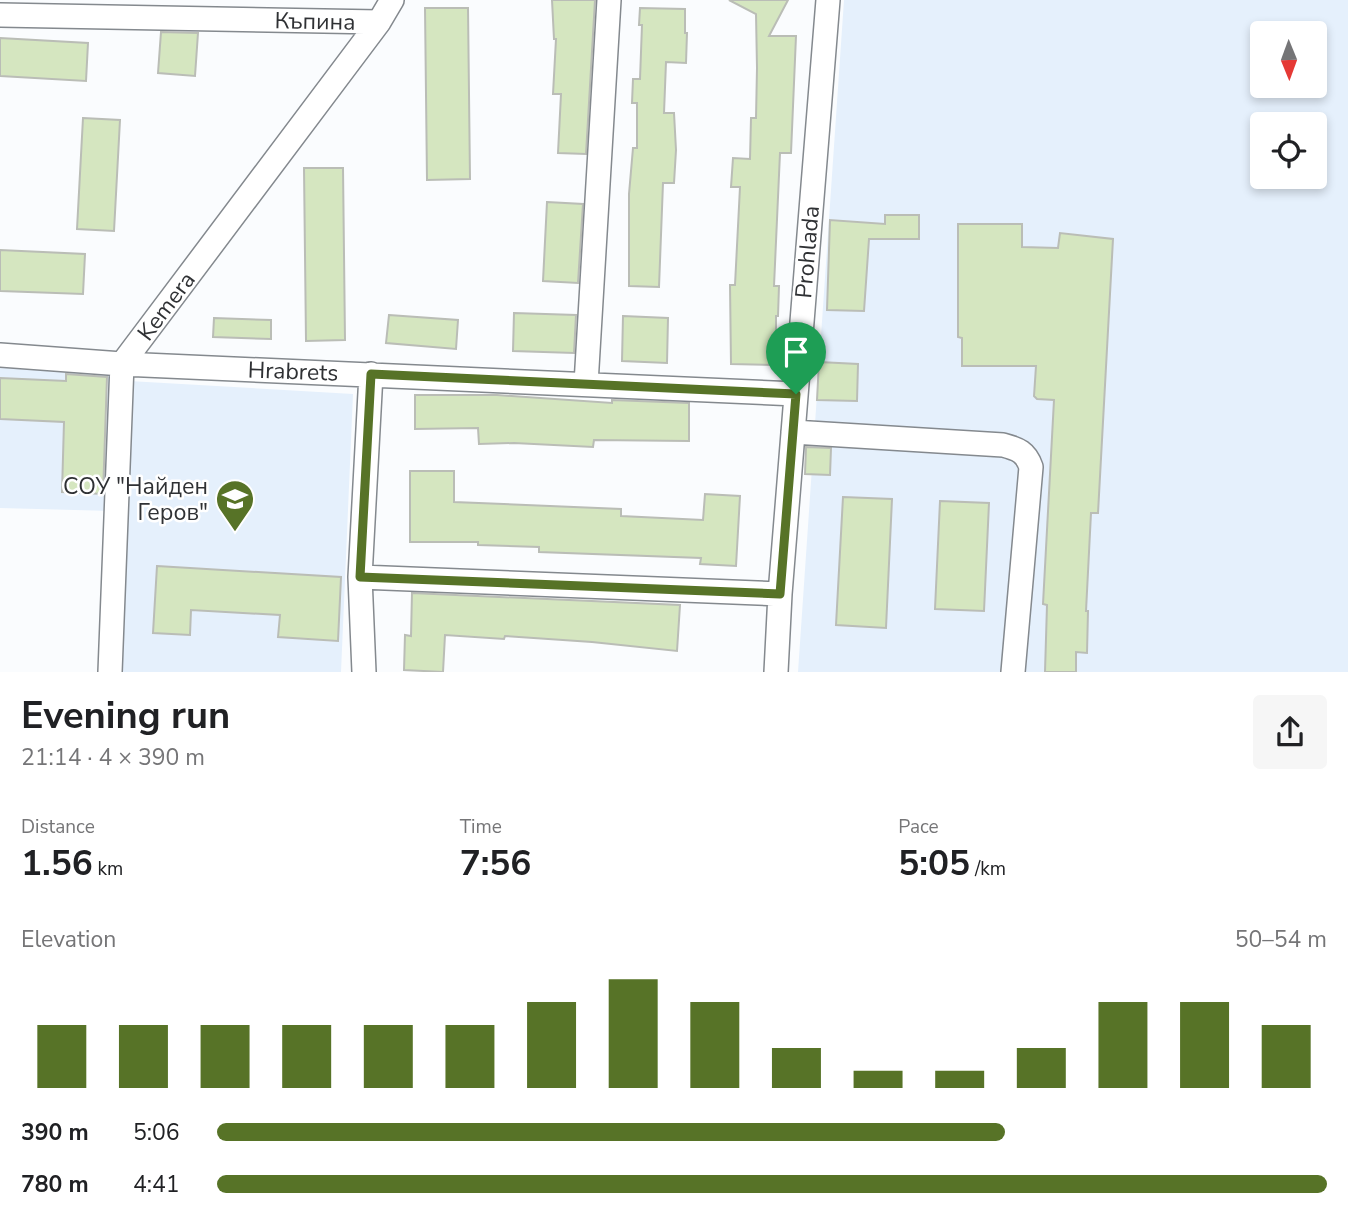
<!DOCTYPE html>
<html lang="en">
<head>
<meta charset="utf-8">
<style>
  body { margin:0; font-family:"Nunito Sans",sans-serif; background:#f6f6f6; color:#202124; height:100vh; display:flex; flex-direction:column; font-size:26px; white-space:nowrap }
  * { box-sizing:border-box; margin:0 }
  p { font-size:23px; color:#757577 }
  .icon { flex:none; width:38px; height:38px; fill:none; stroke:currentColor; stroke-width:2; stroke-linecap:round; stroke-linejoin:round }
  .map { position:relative; height:672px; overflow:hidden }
  .panel { display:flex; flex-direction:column; background:#fff; flex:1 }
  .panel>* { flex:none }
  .needle { width:46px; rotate:179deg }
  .buttons { position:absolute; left:1250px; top:21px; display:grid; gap:14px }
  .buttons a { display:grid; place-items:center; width:77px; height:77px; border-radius:7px; background:#fff; box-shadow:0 4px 10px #0003; font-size:35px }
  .pin { position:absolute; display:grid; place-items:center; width:60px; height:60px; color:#fff; margin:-72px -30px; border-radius:50% 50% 50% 0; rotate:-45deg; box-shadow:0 0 7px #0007 }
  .pin .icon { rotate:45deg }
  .round { display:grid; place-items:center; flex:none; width:74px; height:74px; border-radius:7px; background:#f6f6f6 }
  .summary { display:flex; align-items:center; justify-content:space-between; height:119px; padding:0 21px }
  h1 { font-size:38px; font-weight:700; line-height:52px }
  .stats { display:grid; grid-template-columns:repeat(3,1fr); gap:10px; height:119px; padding:7px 21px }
  .stats div { display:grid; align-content:center }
  .stats b { font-size:35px; font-weight:700 }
  .stats small { font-size:19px; font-weight:400 }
  .stats p { font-size:19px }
  .chart { height:196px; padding:14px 21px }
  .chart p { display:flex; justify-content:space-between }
  .chart svg { width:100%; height:126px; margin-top:7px; stroke:#577327; stroke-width:6 }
  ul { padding:0 21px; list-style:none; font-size:23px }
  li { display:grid; grid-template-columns:112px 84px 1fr; align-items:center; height:52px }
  li i { height:18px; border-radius:9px; background:#577327 }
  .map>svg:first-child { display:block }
  .built { fill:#e5f0fc; fill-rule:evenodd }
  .building { fill:#d5e6c0; stroke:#babdb6; stroke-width:2 }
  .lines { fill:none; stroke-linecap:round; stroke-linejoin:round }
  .minor-casing { stroke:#84898e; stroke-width:26 }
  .minor { stroke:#fff; stroke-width:23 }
  .route-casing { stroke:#fff; stroke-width:14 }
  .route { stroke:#577327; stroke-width:9 }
  .labels { text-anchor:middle; stroke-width:5; stroke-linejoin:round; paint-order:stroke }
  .street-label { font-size:23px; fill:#2f3134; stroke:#fff }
  .poi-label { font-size:23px; fill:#2f3134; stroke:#fff; text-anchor:end }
</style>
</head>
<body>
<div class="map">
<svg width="1348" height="672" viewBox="0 0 1348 672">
  <rect width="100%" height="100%" fill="#fafcfe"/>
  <!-- built -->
  <path class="built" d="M844,0h504v672h-550zM1262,33h52v53h-52zM1262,124h52v53h-52z
    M0,359l118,8 -6,144 -112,-3z
    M129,381l224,13 -12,278h-222z"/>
  <!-- building -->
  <path class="building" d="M552,0h43l-9,154 -28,-1 3,-59h-8l3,-55h-2z
    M729,0h59l-19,36h27l-5,117h-11l-6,133h5l-1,30h-2v49l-45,-1 -1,-79h5l5,-98h-9l2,-29 17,1 1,-41h5l1,-50 -1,-54z
    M425,8h43l2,171 -43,1z
    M640,8l45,1v24h2l-1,30 -20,-1 -2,51h10l2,37 -2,33h-11l-4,104 -30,-1v-92l4,-46h4v-45h-5l1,-24h7l2,-54h-3z
    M161,32l37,1 -3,43 -37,-3z
    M0,38l88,5 -2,38 -86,-5z
    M83,118l37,2 -6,111 -37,-2z
    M304,168h39l2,172 -39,1z
    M547,202l36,2 -5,79 -35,-2z
    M885,215h34v24h-50l-5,72 -37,-1 3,-90 55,4z
    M958,224h64v23l36,1 2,-15 53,6 -15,274h-7l-5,98h2l-1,42 -11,-1v20h-31l2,-67 -4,-1 11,-204 -17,-1 -3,-3 2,-30h-74v-28l-4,-1z
    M0,250l85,4 -2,40 -83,-3z
    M514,313l62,2 -2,38 -61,-2z
    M389,315l69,5 -2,29 -70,-6z
    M623,316l45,2 -1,45 -45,-2z
    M214,318l57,2v19l-58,-2z
    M819,362l39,2 -1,37 -40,-1z
    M66,374l41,3 -4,117 -41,-2 2,-70 -64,-3v-41l66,3z
    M415,395h82l115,8v-3l77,3v38l-95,-1 -1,7 -79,-4 -35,1 -1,-16 -63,1z
    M806,447l25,1 -1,27 -25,-1z
    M410,471h44v31l167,7v7l82,4 2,-26 35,2 -4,70 -36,-2 1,-6 -162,-6v-5l-61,-2v-3h-68z
    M843,497l49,2 -6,129 -50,-3z
    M940,501l49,2 -5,108 -49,-2z
    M157,566l184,11 -3,64 -60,-4 2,-22 -89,-5 -1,25 -37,-2z
    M412,593l268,12 -3,46 -85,-9 -87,-6 -1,3 -59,-4 -2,37 -39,-2 1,-35 6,1z"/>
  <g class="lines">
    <defs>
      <path id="minor" d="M0,15l379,7
        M0,355l122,9 674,30
        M586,384l23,-384
        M793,432l210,13c15,4 23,7 28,22l-18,205
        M360,577l420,17
        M110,672l12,-308 257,-342 13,-22
        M364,672l-4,-95 11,-203
        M776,672l4,-78 48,-594"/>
    </defs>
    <!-- minor casing -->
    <use href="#minor" class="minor-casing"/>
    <!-- minor -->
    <use href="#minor" class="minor"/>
  </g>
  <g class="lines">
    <defs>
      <path id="route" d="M371,374l425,20 -16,200 -420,-17z"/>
    </defs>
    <!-- route casing -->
    <use href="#route" class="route-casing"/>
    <!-- route -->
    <use href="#route" class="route"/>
  </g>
  <!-- icons -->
  <defs>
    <symbol id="school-pin" viewBox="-11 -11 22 30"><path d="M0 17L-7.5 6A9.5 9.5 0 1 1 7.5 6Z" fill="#577327" stroke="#fff"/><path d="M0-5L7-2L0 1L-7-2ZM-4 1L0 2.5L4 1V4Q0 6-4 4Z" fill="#fff"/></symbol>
  </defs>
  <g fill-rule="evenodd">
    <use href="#school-pin" x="213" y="477" width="44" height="60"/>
  </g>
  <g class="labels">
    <!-- street labels -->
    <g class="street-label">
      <text transform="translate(315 21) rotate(1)" y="8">Къпина</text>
      <text transform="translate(807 252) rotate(-85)" y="8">Prohlada</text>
      <text transform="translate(166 306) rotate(-53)" y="8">Kemera</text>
      <text transform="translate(293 371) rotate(2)" y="8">Hrabrets</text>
    </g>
    <!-- poi labels -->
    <g class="poi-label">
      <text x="208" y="494">СОУ "Найден<tspan x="208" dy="26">Геров"</tspan></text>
    </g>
  </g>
</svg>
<div class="buttons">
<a><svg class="needle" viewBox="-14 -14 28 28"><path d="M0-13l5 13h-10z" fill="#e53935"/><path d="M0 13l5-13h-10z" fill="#757577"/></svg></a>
<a><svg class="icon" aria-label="locate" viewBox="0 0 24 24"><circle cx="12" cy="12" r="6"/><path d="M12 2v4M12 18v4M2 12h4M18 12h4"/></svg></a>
</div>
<div class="pin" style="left:796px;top:394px;background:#1e9e55"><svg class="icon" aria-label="arrive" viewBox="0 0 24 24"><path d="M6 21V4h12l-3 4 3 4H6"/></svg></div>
</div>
<section class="panel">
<div class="summary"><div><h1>Evening run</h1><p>21:14 · 4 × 390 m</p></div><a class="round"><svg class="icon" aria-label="share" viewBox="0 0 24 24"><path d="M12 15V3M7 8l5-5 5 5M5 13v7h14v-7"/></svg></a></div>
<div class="stats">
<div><p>Distance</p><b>1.56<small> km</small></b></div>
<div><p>Time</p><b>7:56</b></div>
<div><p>Pace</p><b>5:05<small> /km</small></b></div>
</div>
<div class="chart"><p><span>Elevation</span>50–54 m</p>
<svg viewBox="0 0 160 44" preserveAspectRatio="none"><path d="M5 44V22M15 44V22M25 44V22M35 44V22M45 44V22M55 44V22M65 44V14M75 44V6M85 44V14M95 44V30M105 44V38M115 44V38M125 44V30M135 44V14M145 44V14M155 44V22"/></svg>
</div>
<ul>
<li><b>390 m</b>5:06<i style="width:71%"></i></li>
<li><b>780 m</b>4:41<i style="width:100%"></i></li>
</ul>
</section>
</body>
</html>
